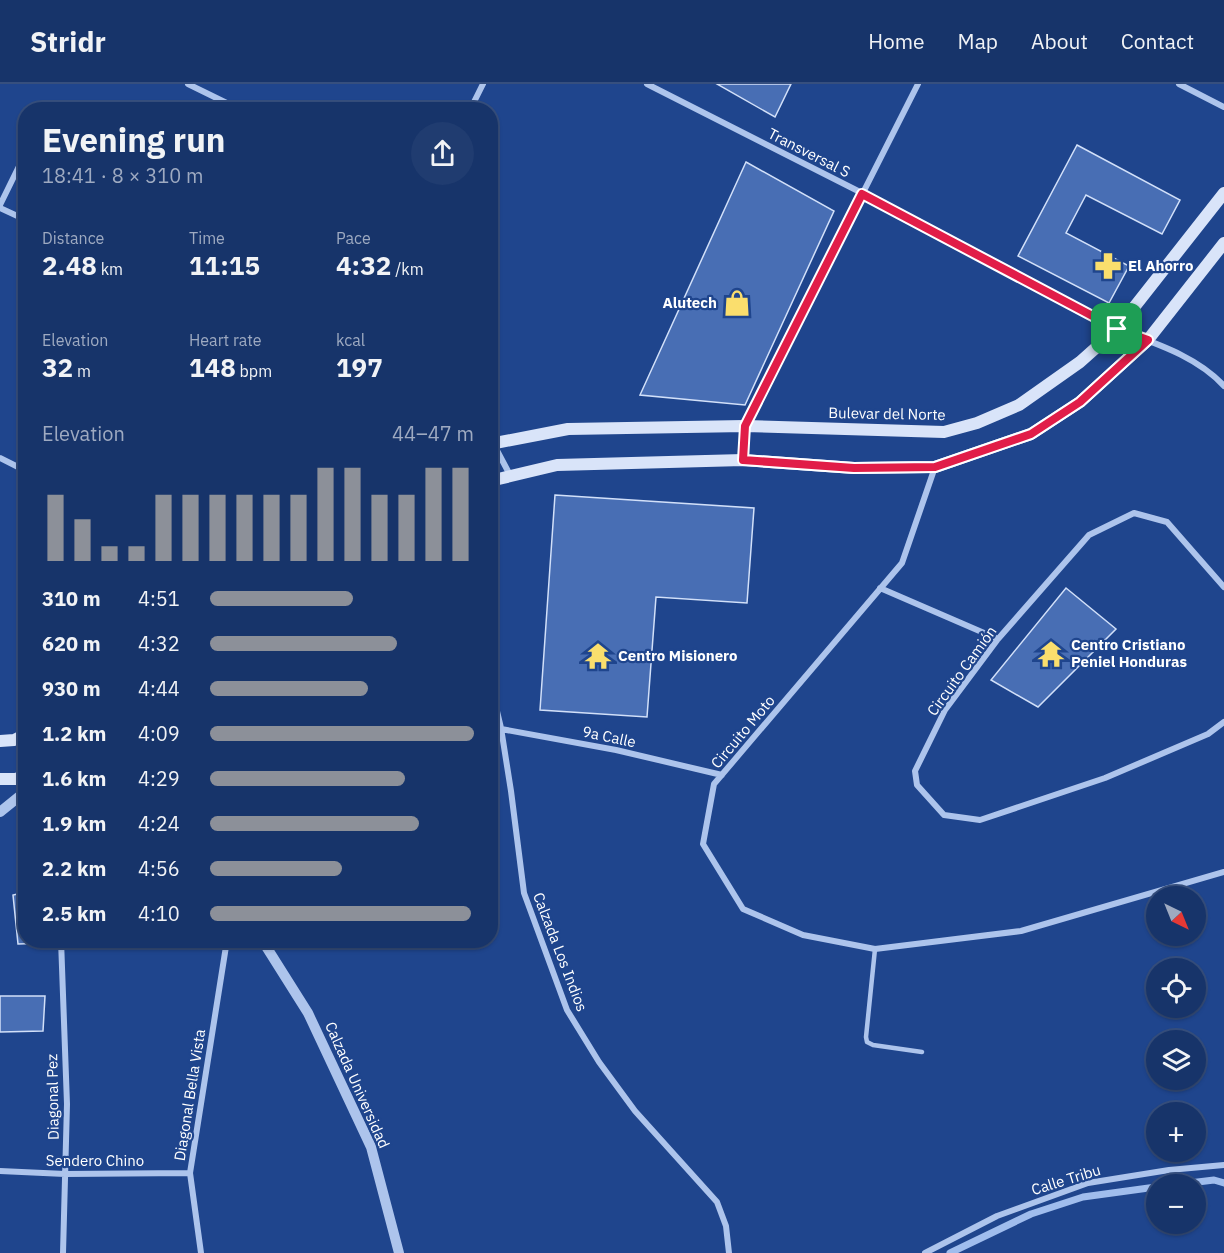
<!DOCTYPE html>
<html lang="en">
<head>
<meta charset="utf-8">
<style>
  body { margin:0; font-family:"IBM Plex Sans",sans-serif; background:#203c70; color:#f1f3f6; height:100vh; display:flex; flex-direction:column; font-size:22px; white-space:nowrap }
  * { box-sizing:border-box; margin:0 }
  p { font-size:20px; color:#9eaac1 }
  .icon { flex:none; width:33px; height:33px; fill:none; stroke:currentColor; stroke-width:2; stroke-linecap:round; stroke-linejoin:round }
  .map { position:relative; flex:1; overflow:hidden }
  .sheet { position:absolute; left:18px; top:18px; width:480px; height:846px; display:flex; flex-direction:column; background:#17346a; border-radius:24px; box-shadow:0 2px 4px #0004,0 0 0 2px #364f7e }
  .sheet>* { flex:none }
  .needle { width:39px; rotate:137deg }
  .buttons { position:absolute; left:1146px; top:802px; display:grid; gap:12px }
  .buttons a { display:grid; place-items:center; width:60px; height:60px; border-radius:50%; background:#17346a; box-shadow:0 2px 4px #0004,0 0 0 2px #364f7e; font-size:30px }
  .pin { position:absolute; display:grid; place-items:center; width:51px; height:51px; color:#fff; margin:-26px; border-radius:12px; box-shadow:0 3px 9px #0006 }
  .round { display:grid; place-items:center; flex:none; width:63px; height:63px; border-radius:32px; background:#203c70 }
  .overview { display:flex; align-items:center; justify-content:space-between; height:102px; padding:0 24px }
  h1 { font-size:33px; font-weight:800; line-height:45px }
  .figures { display:grid; grid-template-columns:repeat(3,1fr); gap:9px; height:102px; padding:6px 24px }
  .figures div { display:grid; align-content:center }
  .figures b { font-size:26px; font-weight:800 }
  .figures small { font-size:16px; font-weight:400 }
  .figures p { font-size:16px }
  .chart { height:168px; padding:12px 24px }
  .chart p { display:flex; justify-content:space-between }
  .chart svg { width:100%; height:108px; margin-top:6px; stroke:#8c9099; stroke-width:6 }
  ul { padding:0 24px; list-style:none; font-size:20px }
  li { display:grid; grid-template-columns:96px 72px 1fr; align-items:center; height:45px }
  li i { height:15px; border-radius:8px; background:#8c9099 }
  header { display:flex; align-items:center; gap:36px; box-sizing:border-box; height:84px; padding:0 30px; background:#17346a; border-bottom:2px solid #364f7e }
  header strong { font-size:28px }
  nav { display:flex; gap:33px; margin-inline-start:auto; font-size:21px }
  .map>svg:first-child { display:block }
  .lines { fill:none; stroke-linecap:round; stroke-linejoin:round }
  .stream { stroke:#a0bded; stroke-width:7 }
  .building { fill:#486eb4; stroke:#d2e0f9; stroke-width:1.5 }
  .service { stroke:#adc4ec; stroke-width:4.5 }
  .minor { stroke:#adc4ec; stroke-width:6 }
  .tertiary { stroke:#adc4ec; stroke-width:10 }
  .secondary { stroke:#d9e4f9; stroke-width:12 }
  .route-casing { stroke:#fff; stroke-width:12 }
  .route { stroke:#e11d48; stroke-width:8 }
  .labels { text-anchor:middle; stroke-width:4.5; stroke-linejoin:round; paint-order:stroke }
  .street-label { font-size:15px; fill:#fff; stroke:#1f458d }
  .poi-label { font-size:15px; font-weight:bold; fill:#fff; stroke:#1f458d; text-anchor:start }
</style>
</head>
<body>
<header>
<strong>Stridr</strong>
<nav><a>Home</a><a>Map</a><a>About</a><a>Contact</a></nav>
</header>
<div class="map">
<svg width="1224" height="1169" viewBox="0 0 1224 1169">
  <rect width="100%" height="100%" fill="#1f458d"/>
  <g class="lines">
    <!-- stream -->
    <path class="stream" d="M1173,1101l41,-5 10,3
      M950,1169l81,-39 52,-17 73,-10"/>
  </g>
  <!-- building -->
  <path class="building" d="M717,0h74l-16,33z
    M1077,61l103,55 -18,34 -76,-39 -20,38 63,33 -20,37 -91,-47z
    M746,78l88,49 -89,194 -105,-10z
    M555,411l199,13 -7,95 -91,-6 -9,120 -107,-7z
    M1066,504l50,41 -78,78 -47,-27z
    M26,808v48h24v3l-32,1 -5,-49z
    M0,912h45l-2,35 -43,1z"/>
  <g class="lines">
    <!-- service -->
    <path class="service" d="M875,865l-9,88 1,5 6,3 49,7"/>
    <!-- minor -->
    <path class="minor" d="M188,0l53,26
      M647,0l215,109 255,136c37,14 80,27 107,57
      M1179,0l45,23
      M470,26l13,-26
      M0,121l26,-53
      M0,124l26,12
      M493,359l17,32
      M0,374l26,13
      M743,376l2,-34 173,-342
      M935,383l-33,96 -188,221 -11,60 40,65 60,26 72,14 146,-18 203,-59
      M1224,503l-57,-65 -33,-9 -45,22 -91,104 -53,71 -30,61 2,14 27,30 36,5 125,-42 103,-44 16,-12
      M880,504l118,51
      M490,598l11,46 10,63 13,102 43,117 32,52 36,49 82,91 9,24 3,27
      M490,643l126,23 106,25
      M61,856l6,164 -4,149
      M0,1087l65,3 125,-1
      M201,1169l-11,-80 37,-233
      M925,1169l72,-37 91,-33 81,-13 55,-5"/>
    <!-- tertiary -->
    <path class="tertiary" d="M0,728l26,-21
      M262,856l46,73 63,134 28,106"/>
    <!-- secondary -->
    <path class="secondary" d="M490,360l78,-15 177,-3 199,6 33,-9 42,-18 61,-43 37,-33 107,-136
      M490,397l67,-16 186,-5 111,8 81,-1 96,-33 49,-32 67,-61 77,-98
      M0,657l14,-1 12,-6
      M0,695h15l11,-3"/>
  </g>
  <g class="lines">
    <defs>
      <path id="route" d="M862,110l255,135 31,11 -68,62 -49,32 -96,33 -81,1 -111,-8 2,-34z"/>
    </defs>
    <!-- route casing -->
    <use href="#route" class="route-casing"/>
    <!-- route -->
    <use href="#route" class="route"/>
  </g>
  <!-- icons -->
  <defs>
    <symbol id="pharmacy-bare" viewBox="-9 -9 18 18"><path d="M-2-6h4v4h4v4h-4v4h-4v-4h-4v-4h4Z" fill="#fade6d" stroke="#1f458d" stroke-width="2.5" paint-order="stroke"/></symbol>
    <symbol id="shop-bare" viewBox="-9 -9 18 18"><path d="M-5-2.5h2.3a2.7 3.5 0 0 1 5.4 0H5L5.5 6h-11ZM-1.5-2.5h3a1.5 2.3 0 0 0-3 0Z" fill="#fade6d" stroke="#1f458d" stroke-width="2.5" paint-order="stroke"/></symbol>
    <symbol id="temple-bare" viewBox="-9 -9 18 18"><path d="M0-6L5-2H3V0L6.5 2.5H4V6H1.5V3h-3V6H-4V2.5H-6.5L-3 0V-2H-5Z" fill="#fade6d" stroke="#1f458d" stroke-width="2.5" paint-order="stroke"/></symbol>
  </defs>
  <g fill-rule="evenodd">
    <use href="#pharmacy-bare" x="1089" y="163" width="38" height="38"/>
    <use href="#shop-bare" x="718" y="200" width="38" height="38"/>
    <use href="#temple-bare" x="1032" y="551" width="38" height="38"/>
    <use href="#temple-bare" x="579" y="553" width="38" height="38"/>
  </g>
  <g class="labels">
    <!-- street labels -->
    <g class="street-label">
      <text transform="translate(809 69) rotate(27)" y="5">Transversal S</text>
      <text transform="translate(887 330) rotate(1)" y="5">Bulevar del Norte</text>
      <text transform="translate(962 587) rotate(-54)" y="5">Circuito Camión</text>
      <text transform="translate(743 648) rotate(-50)" y="5">Circuito Moto</text>
      <text transform="translate(609 653) rotate(12)" y="5">9a Calle</text>
      <text transform="translate(560 868) rotate(69)" y="5">Calzada Los Indios</text>
      <text transform="translate(357 1001) rotate(66)" y="5">Calzada Universidad</text>
      <text transform="translate(190 1011) rotate(-81)" y="5">Diagonal Bella Vista</text>
      <text transform="translate(53 1013) rotate(-91)" y="5">Diagonal Pez</text>
      <text x="95" y="1082">Sendero Chino</text>
      <text transform="translate(1066 1096) rotate(-17)" y="5">Calle Tribu</text>
    </g>
    <!-- poi labels -->
    <g class="poi-label">
      <text x="1128" y="187">El Ahorro</text>
      <text x="717" y="224" text-anchor="end">Alutech</text>
      <text x="1071" y="566">Centro Cristiano<tspan x="1071" dy="17">Peniel Honduras</tspan></text>
      <text x="618" y="577">Centro Misionero</text>
    </g>
  </g>
</svg>
<div class="buttons">
<a><svg class="needle" viewBox="-14 -14 28 28"><path d="M0-13l5 13h-10z" fill="#e53935"/><path d="M0 13l5-13h-10z" fill="#9eaac1"/></svg></a>
<a><svg class="icon" aria-label="locate" viewBox="0 0 24 24"><circle cx="12" cy="12" r="6"/><path d="M12 2v4M12 18v4M2 12h4M18 12h4"/></svg></a>
<a><svg class="icon" aria-label="layers" viewBox="0 0 24 24"><path d="M12 4l9 5-9 5-9-5zM3 14l9 5 9-5"/></svg></a>
<a>+</a>
<a>−</a>
</div>
<div class="pin" style="left:1117px;top:245px;background:#1e9e55"><svg class="icon" aria-label="arrive" viewBox="0 0 24 24"><path d="M6 21V4h12l-3 4 3 4H6"/></svg></div>
<section class="sheet">
<div class="overview"><div><h1>Evening run</h1><p>18:41 · 8 × 310 m</p></div><a class="round"><svg class="icon" aria-label="share" viewBox="0 0 24 24"><path d="M12 15V3M7 8l5-5 5 5M5 13v7h14v-7"/></svg></a></div>
<div class="figures">
<div><p>Distance</p><b>2.48<small> km</small></b></div>
<div><p>Time</p><b>11:15</b></div>
<div><p>Pace</p><b>4:32<small> /km</small></b></div>
</div>
<div class="figures">
<div><p>Elevation</p><b>32<small> m</small></b></div>
<div><p>Heart rate</p><b>148<small> bpm</small></b></div>
<div><p>kcal</p><b>197</b></div>
</div>
<div class="chart"><p><span>Elevation</span>44–47 m</p>
<svg viewBox="0 0 160 44" preserveAspectRatio="none"><path d="M5 44V17M15 44V27M25 44V38M35 44V38M45 44V17M55 44V17M65 44V17M75 44V17M85 44V17M95 44V17M105 44V6M115 44V6M125 44V17M135 44V17M145 44V6M155 44V6"/></svg>
</div>
<ul>
<li><b>310 m</b>4:51<i style="width:54%"></i></li>
<li><b>620 m</b>4:32<i style="width:71%"></i></li>
<li><b>930 m</b>4:44<i style="width:60%"></i></li>
<li><b>1.2 km</b>4:09<i style="width:100%"></i></li>
<li><b>1.6 km</b>4:29<i style="width:74%"></i></li>
<li><b>1.9 km</b>4:24<i style="width:79%"></i></li>
<li><b>2.2 km</b>4:56<i style="width:50%"></i></li>
<li><b>2.5 km</b>4:10<i style="width:99%"></i></li>
</ul>
</section>
</div>
</body>
</html>
